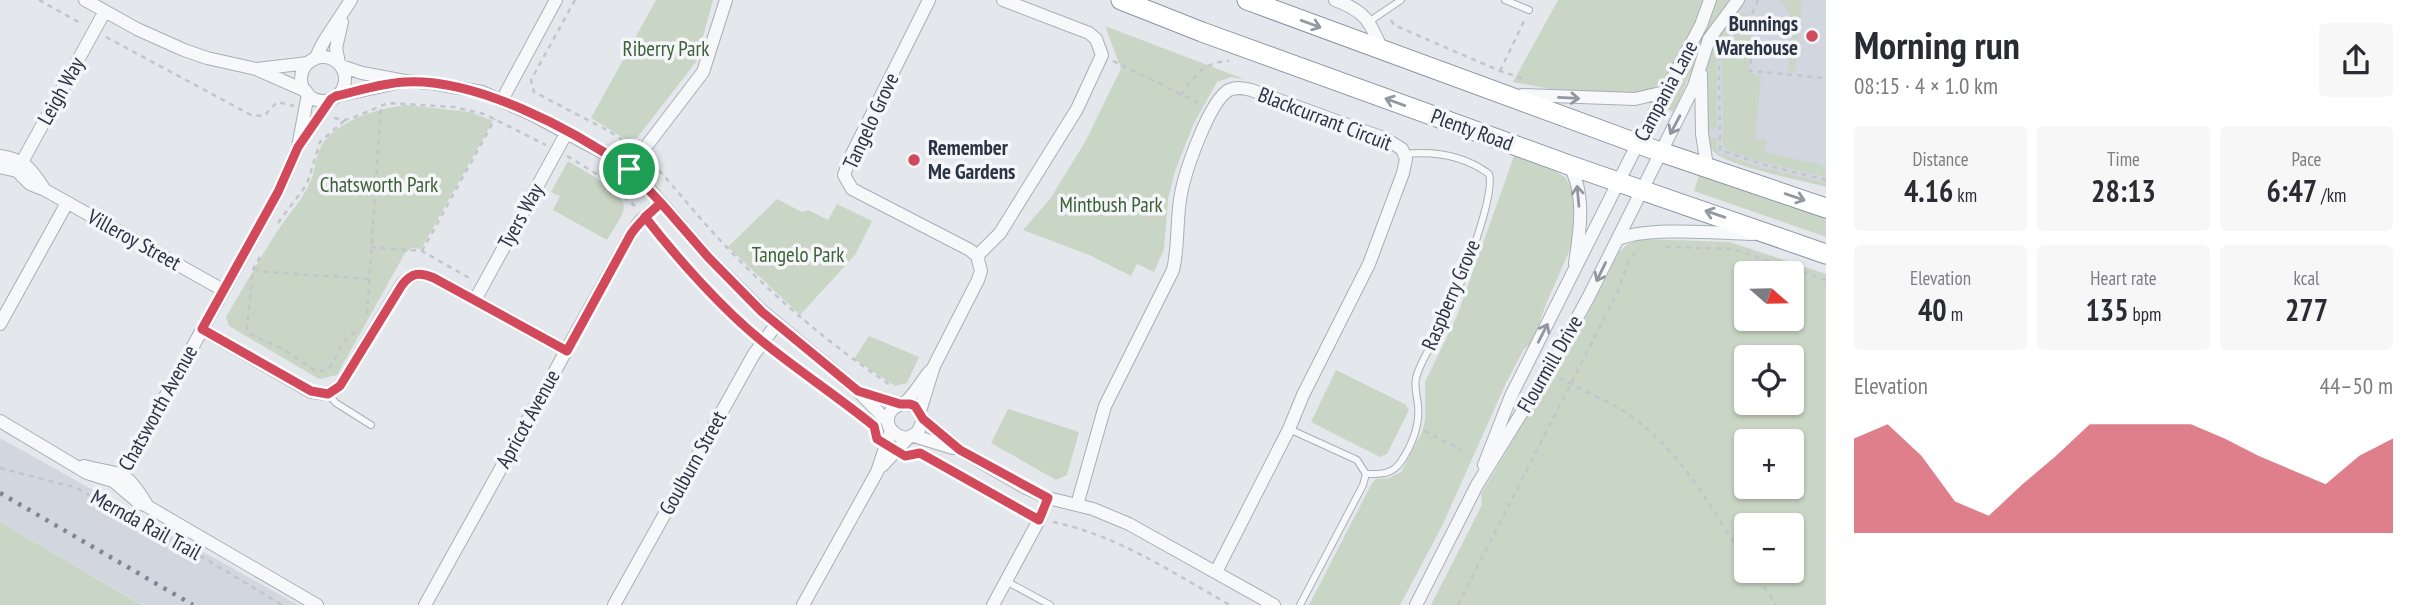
<!DOCTYPE html>
<html lang="en">
<head>
<meta charset="utf-8">
<style>
  body { margin:0; font-family:"PT Sans Narrow",sans-serif; background:#f7f7f7; color:#2b2b33; height:100vh; display:flex; flex-direction:column; font-size:26px; white-space:nowrap }
  * { box-sizing:border-box; margin:0 }
  p { font-size:23px; color:#7c7c81 }
  .icon { flex:none; width:38px; height:38px; fill:none; stroke:currentColor; stroke-width:2; stroke-linecap:round; stroke-linejoin:round }
  .map { position:relative; flex:1; overflow:hidden }
  .panel { display:flex; flex-direction:column; background:#fff; width:595px }
  .panel>* { flex:none }
  .needle { width:46px; rotate:110deg }
  .tools { position:absolute; left:1734px; top:261px; display:grid; gap:14px }
  .tools a { display:grid; place-items:center; width:70px; height:70px; border-radius:7px; background:#fff; box-shadow:0 2px 5px #0004; font-size:35px }
  .pin { position:absolute; display:grid; place-items:center; width:60px; height:60px; color:#fff; margin:-30px; border:4px solid #fff; border-radius:50%; box-shadow:0 2px 7px #0007 }
  .round { display:grid; place-items:center; flex:none; width:74px; height:74px; border-radius:7px; background:#f7f7f7 }
  .overview { display:flex; align-items:center; justify-content:space-between; height:119px; padding:0 28px }
  h1 { font-size:38px; font-weight:700; line-height:52px }
  .figures { display:grid; grid-template-columns:repeat(3,1fr); gap:10px; height:119px; padding:7px 28px }
  .figures div { display:grid; align-content:center; border-radius:7px; background:#f7f7f7; text-align:center }
  .figures b { font-size:30px; font-weight:700 }
  .figures small { font-size:19px; font-weight:400 }
  .figures p { font-size:19px }
  .chart { height:196px; padding:14px 28px }
  .chart p { display:flex; justify-content:space-between }
  .chart svg { width:100%; height:126px; margin-top:7px; fill:#d1495b; opacity:.7 }
  main { display:flex; flex:1; min-height:0 }
  .map>svg:first-child { display:block }
  .built { fill:#d2d6de }
  .green { fill:#c9d6c5; fill-rule:evenodd }
  .lines { fill:none; stroke-linecap:round; stroke-linejoin:round }
  .service-casing { stroke:#a9aeb7; stroke-width:8 }
  .minor-casing { stroke:#a9aeb7; stroke-width:14 }
  .trunk-casing { stroke:#8b94a3; stroke-width:21 }
  .path { stroke:#c2c5cb; stroke-width:2.5; stroke-dasharray:5 5; stroke-linecap:butt }
  .service { stroke:#f7f8fa; stroke-width:6 }
  .minor { stroke:#f7f8fa; stroke-width:12 }
  .trunk { stroke:#fff; stroke-width:19 }
  .rail { stroke:#7d8696; stroke-width:4.5; stroke-dasharray:3.5 7; stroke-linecap:butt }
  .oneway { stroke:#959aa2 }
  .oneway2 { stroke:#9196a0 }
  .route-casing { stroke:#fff; stroke-width:14 }
  .route { stroke:#d1495b; stroke-width:9 }
  .poi-dot { fill:#d1495b; stroke:#f4f6f9; stroke-width:2.5 }
  .labels { text-anchor:middle; stroke-width:7; stroke-linejoin:round; paint-order:stroke }
  .poi-label { font-size:21px; font-weight:bold; fill:#2b3445; stroke:#f4f6f9; text-anchor:end }
  .park-label { font-size:21px; fill:#3f6138; stroke:#f4f6f9 }
  .street-label { font-size:21px; fill:#2b3445; stroke:#f4f6f9 }
</style>
</head>
<body>
<main>
<div class="map">
<svg width="1826" height="605" viewBox="0 0 1826 605">
  <rect width="100%" height="100%" fill="#e4e7ec"/>
  <!-- built -->
  <path class="built" d="M1744,0h82v187l-73,-19 -35,-13 -10,-14 -1,-76 3,-14z
    M0,438l298,167h-155l-143,-83z"/>
  <!-- green -->
  <path class="green" d="M656,0h57l-17,62 -59,76 -12,1 -34,-21z
    M1558,0h146l-3,11c-13,26 -28,71 -56,82l-84,-2 -48,-9z
    M1715,0h15c-29,36 -36,71 -57,112l-9,-5z
    M1780,0h22l-7,72 -7,-1c3,-24 12,-53 -8,-71z
    M1742,14l6,1c-6,15 -9,10 -19,20 -7,6 -10,18 -12,26v67l-9,2v-73l7,-20 19,-22z
    M1105,26l139,53 -13,-2 -14,5 -23,41 -19,48 -7,28 -4,50 -10,23 -17,-8 -6,12 -42,-21 -66,-25 27,-31 35,-57 36,-73z
    M1750,26h2l-4,47 13,2 -6,64 12,1 -3,12 62,14v11l-68,-16 -35,-13 -1,-87 11,-22 15,-8z
    M406,105l64,7 23,9 -72,128 -9,-1 -7,5 -68,122 -18,4 -90,-53 -3,-9c17,-29 34,-59 52,-87 10,-15 23,-29 31,-45 8,-16 5,-34 19,-48 19,-19 52,-29 78,-32z
    M1708,137l9,1v12l2,3 41,14 66,16v4c-24,-7 -96,-20 -112,-35 -4,-4 -5,-9 -6,-15z
    M1514,156l40,14 12,8 7,16v35l-2,18 -25,57 -13,38 -9,7 -18,34 -64,143 -42,79h-91l63,-122 4,-4 13,-1 12,-6 21,-40 3,-12v-38l32,-66z
    M568,161c11,7 56,31 56,44 0,12 -12,25 -17,35l-54,-30 7,-14 -9,-4z
    M1700,171l126,45v21l-132,-46z
    M777,199l25,13 6,-2 20,10 9,-16 35,17 -17,34 -55,60 -72,-68z
    M1642,239l88,3 96,32v331h-395l51,-100 -1,-11 100,-167 38,-75 10,-9zM1746,273h46v45h-46zM1746,357h46v45h-46zM1746,441h46v45h-46zM1746,525h46v45h-46z
    M869,336l50,21 -12,26 -12,3 -41,-27z
    M1336,370l69,34 4,6 -22,44 -7,3 -69,-35z
    M1008,409l71,23 -12,43 -11,5 -65,-37z
    M0,522l142,83h-142z"/>
  <g class="lines">
    <defs>
      <path id="service" d="M1505,0l24,10
        M1370,21l31,-21
        M328,394l8,9 35,22
        M1289,429l68,31 9,14 -3,11 -63,120
        M1366,474c15,0 27,1 36,-14 11,-17 18,-35 16,-55 -1,-9 -4,-18 -2,-27 5,-20 20,-38 29,-57 11,-25 51,-123 44,-147 -24,-18 -55,-23 -85,-20
        M1006,581l44,24"/>
      <path id="minor" d="M85,0l52,29 47,21 23,8 49,11 50,22
        M929,0l-78,156 -7,19 8,14 118,61 7,6
        M1335,0c30,11 35,21 47,50
        M301 79a22 22 0 1 1 44 0a22 22 0 1 1-44 0Z
        M315,59l9,-18 27,-41
        M339,63l-3,-15 6,-26
        M341,66l21,7 43,8 26,2 51,9 51,23 82,44 31,26 62,72 54,54 96,80 30,31
        M257,69l51,-6
        M1701,74l1,60 5,32
        M1522,95l113,4 30,-7
        M337,96l60,-13
        M502,100l54,-100
        M300,144l31,-45
        M0,156c26,4 31,13 45,34
        M1569,165c17,28 11,67 6,98
        M0,167l17,4 13,13 15,6 178,100
        M629,169l74,-97 23,-72
        M17,171l88,-160
        M1617,240c25,-14 105,-7 136,-6
        M977,256l23,-23 77,-124 25,-54 -6,-16 -7,-6 -86,-33
        M475,300l92,-168
        M0,324l67,-121
        M202,329l109,63 17,2 12,-8 62,-102c10,-11 18,-12 32,-6l133,73
        M861,392l39,12
        M904,403l11,3 8,13 -5,13 -10,6c-14,-1 -26,-13 -17,-27 4,-6 9,-5 14,-9 9,-6 17,-22 25,-31
        M920,411l14,-45 44,-86 3,-9 -4,-15
        M923,419l37,31 64,37 24,11 45,11 36,15 145,81
        M0,421l87,52 26,8 26,22 8,3 170,99
        M914,436l39,12
        M1484,465l27,-69 127,-253 63,-118 9,-25
        M84,466c38,10 40,1 63,39
        M882,466l26,-28
        M117,484l161,-292 20,-45 10,-53
        M1077,505l28,-99 68,-136c6,-25 3,-51 8,-76 4,-22 28,-93 48,-104 8,-3 14,-2 22,0l135,49 16,10 4,10 -3,14 -34,91 -66,131 -14,34 -73,143
        M425,605l206,-371 9,-13 21,-18
        M614,605l140,-251 22,-29
        M803,605l74,-133 14,-42
        M993,605l46,-85 9,-22
        M1416,605l61,-120 79,-128 33,-61 105,-210 15,-47 29,-39"/>
      <path id="trunk" d="M1121,0l81,32 367,133 257,89
        M1247,0l408,150 171,58"/>
    </defs>
    <!-- service casing -->
    <use href="#service" class="service-casing"/>
    <!-- minor casing -->
    <use href="#minor" class="minor-casing"/>
    <!-- trunk casing -->
    <use href="#trunk" class="trunk-casing"/>
    <!-- path -->
    <path class="path" d="M39,0l43,24
      M575,0l-44,80 3,12 73,38 24,15
      M1758,0l-12,29 -16,8 -11,24 1,89 45,15 61,15
      M1391,20l3,5 106,46 28,9
      M1748,23l6,2 -4,46 76,7
      M106,37l145,78 13,1 13,-14 17,4
      M1113,61l88,43
      M1500,71l25,-52
      M1181,95c13,-19 24,-34 48,-34
      M334,118l11,2 10,-3 33,-14 66,4 30,7 62,31
      M567,156l33,20 35,30
      M652,163c24,25 44,52 68,77 52,56 109,104 172,146
      M278,223l29,-39 13,-42 25,-22
      M653,227l41,47 60,60
      M371,247l51,4 49,28
      M1666,247l67,2 93,31
      M422,251l73,-132
      M260,257l-7,12 -6,58 1,6 35,16 33,22c18,2 19,-16 27,-27 4,-6 8,-9 13,-13
      M254,269l12,3 103,7
      M367,314l14,-209
      M773,349l89,68
      M1559,378c27,14 56,25 80,44 46,36 75,91 107,139
      M1424,431l38,19
      M920,453l107,60
      M0,468l74,19 110,59 98,59
      M1053,522c64,13 120,51 177,83
      M1753,570l23,35
      M1458,605l160,-314 11,-32 10,-10"/>
    <!-- service -->
    <use href="#service" class="service"/>
    <!-- minor -->
    <use href="#minor" class="minor"/>
    <!-- trunk -->
    <use href="#trunk" class="trunk"/>
    <!-- rail -->
    <path class="rail" d="M0,493l193,112"/>
  </g>
  <!-- one-way arrows -->
  <defs><path id="oneway-shaft" d="M-6 0H5M1.5-3L5.5 0L1.5 3" fill="none" stroke-width="1.6" stroke-linecap="round" stroke-linejoin="round" transform="scale(1.75)"/></defs>
  <g class="oneway">
    <use href="#oneway-shaft" transform="translate(1311 24) rotate(20)"/>
    <use href="#oneway-shaft" transform="translate(1395 102) rotate(-160)"/>
    <use href="#oneway-shaft" transform="translate(1795 197) rotate(19)"/>
    <use href="#oneway-shaft" transform="translate(1715 214) rotate(-161)"/>
  </g>
  <g class="oneway2">
    <use href="#oneway-shaft" transform="translate(1569 98) rotate(3)"/>
    <use href="#oneway-shaft" transform="translate(1675 125) rotate(118)"/>
    <use href="#oneway-shaft" transform="translate(1578 196) rotate(-95)"/>
    <use href="#oneway-shaft" transform="translate(1601 272) rotate(116)"/>
    <use href="#oneway-shaft" transform="translate(1543 333) rotate(-63)"/>
  </g>
  <g class="lines">
    <defs>
      <path id="route" d="M629,169c-57,-40 -153,-91 -224,-87 -23,1 -47,9 -69,14l-5,3 -33,48 -20,45 -76,137 109,62 17,3 12,-8 62,-101c10,-13 18,-13 32,-7l133,73 64,-117c8,-12 19,-21 30,-31l47,54 54,55 96,79 42,13h10l5,2 8,13 37,31 88,48 -9,22 -119,-67 -15,3 -28,-17 -3,-13c-36,-29 -75,-55 -111,-84 -41,-33 -86,-84 -118,-125l16,-14 -32,-34"/>
    </defs>
    <!-- route casing -->
    <use href="#route" class="route-casing"/>
    <!-- route -->
    <use href="#route" class="route"/>
  </g>
  <!-- markers -->
  <g class="poi-dot">
    <circle cx="1812" cy="36" r="7"/>
    <circle cx="914" cy="160" r="7"/>
  </g>
  <g class="labels">
    <!-- poi labels -->
    <g class="poi-label">
      <text x="1798" y="31">Bunnings<tspan x="1798" dy="24">Warehouse</tspan></text>
      <text x="928" y="155" text-anchor="start">Remember<tspan x="928" dy="24">Me Gardens</tspan></text>
    </g>
    <!-- park labels -->
    <g class="park-label">
      <text x="666" y="56">Riberry Park</text>
      <text x="379" y="192">Chatsworth Park</text>
      <text x="1111" y="212">Mintbush Park</text>
      <text x="798" y="262">Tangelo Park</text>
    </g>
    <!-- street labels -->
    <g class="street-label">
      <text transform="translate(61 91) rotate(-61)" y="7">Leigh Way</text>
      <text transform="translate(1666 91) rotate(-62)" y="7">Campania Lane</text>
      <text transform="translate(1325 119) rotate(21)" y="7">Blackcurrant Circuit</text>
      <text transform="translate(871 121) rotate(-65)" y="7">Tangelo Grove</text>
      <text transform="translate(1472 130) rotate(20)" y="7">Plenty Road</text>
      <text transform="translate(521 216) rotate(-61)" y="7">Tyers Way</text>
      <text transform="translate(134 240) rotate(29)" y="7">Villeroy Street</text>
      <text transform="translate(1451 295) rotate(-67)" y="7">Raspberry Grove</text>
      <text transform="translate(1550 364) rotate(-60)" y="7">Flourmill Drive</text>
      <text transform="translate(158 408) rotate(-61)" y="7">Chatsworth Avenue</text>
      <text transform="translate(528 419) rotate(-61)" y="7">Apricot Avenue</text>
      <text transform="translate(693 463) rotate(-61)" y="7">Goulburn Street</text>
      <text transform="translate(146 525) rotate(29)" y="7">Mernda Rail Trail</text>
    </g>
  </g>
</svg>
<div class="tools">
<a><svg class="needle" viewBox="-14 -14 28 28"><path d="M0-13l5 13h-10z" fill="#e53935"/><path d="M0 13l5-13h-10z" fill="#7c7c81"/></svg></a>
<a><svg class="icon" aria-label="locate" viewBox="0 0 24 24"><circle cx="12" cy="12" r="6"/><path d="M12 2v4M12 18v4M2 12h4M18 12h4"/></svg></a>
<a>+</a>
<a>−</a>
</div>
<div class="pin" style="left:629px;top:169px;background:#1e9e55"><svg class="icon" aria-label="arrive" viewBox="0 0 24 24"><path d="M6 21V4h12l-3 4 3 4H6"/></svg></div>
</div>
<section class="panel">
<div class="overview"><div><h1>Morning run</h1><p>08:15 · 4 × 1.0 km</p></div><a class="round"><svg class="icon" aria-label="share" viewBox="0 0 24 24"><path d="M12 15V3M7 8l5-5 5 5M5 13v7h14v-7"/></svg></a></div>
<div class="figures">
<div><p>Distance</p><b>4.16<small> km</small></b></div>
<div><p>Time</p><b>28:13</b></div>
<div><p>Pace</p><b>6:47<small> /km</small></b></div>
</div>
<div class="figures">
<div><p>Elevation</p><b>40<small> m</small></b></div>
<div><p>Heart rate</p><b>135<small> bpm</small></b></div>
<div><p>kcal</p><b>277</b></div>
</div>
<div class="chart"><p><span>Elevation</span>44–50 m</p>
<svg viewBox="0 0 160 44" preserveAspectRatio="none"><path d="M0 44V11L10 6L20 17L30 33L40 38L50 27L60 17L70 6L80 6L90 6L100 6L110 11L120 17L130 22L140 27L150 17L160 11V44z"/></svg>
</div>
</section>
</main>
</body>
</html>
